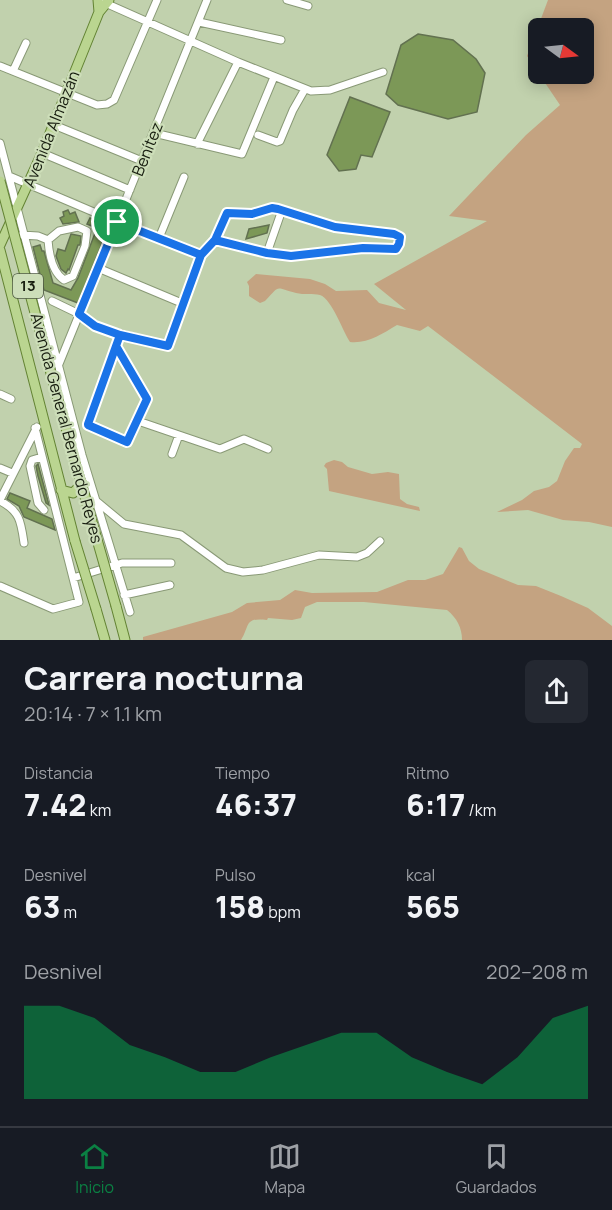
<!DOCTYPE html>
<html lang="es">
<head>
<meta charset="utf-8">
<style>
  body { margin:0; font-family:Manrope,sans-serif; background:#242831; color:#f1f3f6; height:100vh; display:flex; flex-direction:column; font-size:22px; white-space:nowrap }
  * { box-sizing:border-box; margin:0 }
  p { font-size:20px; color:#9ea1a6 }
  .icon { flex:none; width:33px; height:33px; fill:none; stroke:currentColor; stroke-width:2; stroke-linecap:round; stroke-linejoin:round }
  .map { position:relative; height:640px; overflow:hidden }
  .side { display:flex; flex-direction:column; background:#171b24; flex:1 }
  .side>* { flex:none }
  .needle { width:39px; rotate:105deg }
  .fabs { position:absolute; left:528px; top:18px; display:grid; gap:12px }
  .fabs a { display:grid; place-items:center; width:66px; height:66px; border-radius:9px; background:#171b24; box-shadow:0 3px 15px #0003; font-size:30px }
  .pin { position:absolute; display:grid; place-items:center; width:51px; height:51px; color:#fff; margin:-26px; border:3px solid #fff; border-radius:50%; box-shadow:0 2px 6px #0007 }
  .round { display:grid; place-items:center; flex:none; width:63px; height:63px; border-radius:9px; background:#242831 }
  .head { display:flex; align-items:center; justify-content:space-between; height:102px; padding:0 24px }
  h1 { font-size:33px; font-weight:800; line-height:45px }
  .figures { display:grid; grid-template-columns:repeat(3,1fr); gap:9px; height:102px; padding:6px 24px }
  .figures div { display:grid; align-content:center }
  .figures b { font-size:30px; font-weight:800 }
  .figures small { font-size:16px; font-weight:400 }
  .figures p { font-size:16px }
  .chart { height:168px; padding:12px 24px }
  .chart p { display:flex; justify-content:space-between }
  .chart svg { width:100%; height:108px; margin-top:6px; fill:#0b8043; opacity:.7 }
  .tab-bar { display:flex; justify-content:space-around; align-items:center; height:84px; border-top:2px solid #363941; background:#171b24; font-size:16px; color:#9ea1a6 }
  .tab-bar a { display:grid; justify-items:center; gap:3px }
  .tab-bar .current { color:#0b8043 }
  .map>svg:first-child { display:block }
  .green { fill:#c4a381 }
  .building { fill:#7c9857; stroke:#627150; stroke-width:1.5 }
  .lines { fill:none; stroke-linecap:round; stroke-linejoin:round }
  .minor-casing { stroke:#899976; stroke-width:9 }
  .major-casing { stroke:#638333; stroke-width:11 }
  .minor { stroke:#fff; stroke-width:7 }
  .major { stroke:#bad590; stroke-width:9 }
  .major-bridge-casing { stroke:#638333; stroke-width:11; stroke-linecap:butt }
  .major-bridge { stroke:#bad590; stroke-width:9 }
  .route-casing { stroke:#fff; stroke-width:12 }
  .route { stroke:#1a73e8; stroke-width:8 }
  .labels { text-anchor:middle; stroke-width:4.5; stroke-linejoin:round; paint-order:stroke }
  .shield { fill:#cddeb9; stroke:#4e5843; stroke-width:1.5 }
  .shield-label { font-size:15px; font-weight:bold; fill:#181e10 }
  .street-label { font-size:16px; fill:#181e10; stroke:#cddeb9 }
</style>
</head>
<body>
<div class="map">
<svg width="612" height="640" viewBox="0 0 612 640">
  <rect width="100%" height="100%" fill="#c1d1ad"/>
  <!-- green -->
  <path class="green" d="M548,0h64v527l-23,-5 -26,-2 -35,-10 -31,2 25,-12 12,-9 15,-4 8,-6 8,-20 9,-13h6l2,-4 -154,-118 -8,5 -23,-6c-15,9 -30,19 -47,17 -7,-10 -18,-43 -30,-47 -7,-2 -16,0 -24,-2 -23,-6 -15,-8 -31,8l-5,2 -11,-7v-10l-2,-4 9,-8 54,5 15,5 11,7 31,-1 12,13 27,7 -32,-26 113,-63 -38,-5 77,-81 34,-30 -21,-31h45v-46h-46v44l-11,-16z
    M334,460l8,2 6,5 24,7 16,-2 11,2 1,25 7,5 12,3 1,4 -91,-20 -2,-22 -3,-3 2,-3z
    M459,547l3,1 7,13 10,8 39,16 18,1 25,10 27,12 24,18v14h-150c0,-12 -5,-22 -15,-30l-83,-8h-47l-12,5 -4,11 -9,2 -24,-2 -1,2c-23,-3 -17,6 -26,20h-98v-3l89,-25 15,-9 33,-3 15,-10 17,3 65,-1 31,-12h17l18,-6z"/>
  <!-- building -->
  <path class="building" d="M418,34l35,6 23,19 9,14 -8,39 -29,7 -50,-14 -12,-11 15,-49z
    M350,97l40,15 -18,45 -11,-2 -5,14 -17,2 -12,-16z
    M68,210l2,4 5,-2 4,10 -16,2 -3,-6 4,-2 -1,-4z
    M90,218l19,8 -31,77 -34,-13 -11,-43 7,-2 2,6h2l9,32 18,7 7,-12 19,-50 -10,-4z
    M269,225l-2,8 -21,6 3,-10z
    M71,234l10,2 -1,9h-2l-9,25 -1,-1 -2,4 -5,-4 -5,-13 2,-7 7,2z
    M38,464l11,41 -3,-2 -8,-27 -2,-10z
    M10,493l20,8 -3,7 25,11 3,11 -31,-13 -5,-11 -12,-7z"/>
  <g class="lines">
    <defs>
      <path id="minor" d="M287,0l21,6
        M103,2l135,60 73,29 19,-1 53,-18
        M199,22l82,18
        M0,66l97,39 10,-1 7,-4 43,-100
        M13,71l13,-28
        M54,125l88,36
        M154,133l88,21 32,-77
        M258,135l19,7 3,-1 13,-31 12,-21
        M0,143l82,312 48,157
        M197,144l41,-82
        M42,153l88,37
        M9,176l108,46 84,33
        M78,227l9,4 -2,15 -12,30 -9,4c-12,-8 -15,-26 -16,-40l11,-9z
        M22,235l16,1 10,4
        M159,238l25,-61
        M267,253l15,-43
        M98,268l86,36
        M52,301l27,13 11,10 9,4 69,18 33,-91 14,-15 12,-27 25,1 20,-6 6,1 57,18 43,4 22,6v1l-4,11 -33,-1 -72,8 -24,-3 -52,-13
        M116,346l31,52 -9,23 -11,21 -39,-17v-1l28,-78 4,-11
        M59,364l148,-364
        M0,394l11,5
        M138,421l82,28 24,-10 24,10
        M172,454l7,-19
        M42,457l-10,3 -2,6 8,37 6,7
        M0,468l12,5
        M0,500l37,-73
        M95,500l29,24 57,11 45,33 17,4 20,-2 56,-15 38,2 10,-4 13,-12
        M0,501c20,10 21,21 24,42
        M73,578l49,-15h49
        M0,586l53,23 26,-7 -44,-174
        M124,595l46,-10"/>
      <path id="major" d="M99,12l10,-12
        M0,245l42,-92 57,-141 -1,-12
        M0,250l75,291
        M56,392l38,137
        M61,490l12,3 10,-10
        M116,606l9,34
        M96,609l9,31"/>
    </defs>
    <!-- minor casing -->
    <use href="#minor" class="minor-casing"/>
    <!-- major casing -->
    <use href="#major" class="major-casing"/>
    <!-- minor -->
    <use href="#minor" class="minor"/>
    <!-- major -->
    <use href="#major" class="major"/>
    <defs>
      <path id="major-bridge" d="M0,181l56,211
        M94,529l22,77
        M75,541l21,68"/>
    </defs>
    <!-- major-bridge casing -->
    <use href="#major-bridge" class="major-bridge-casing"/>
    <!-- major-bridge -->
    <use href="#major-bridge" class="major-bridge"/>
  </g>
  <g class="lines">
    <defs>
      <path id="route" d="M117,222l-38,92 16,12 25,9 -4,11 -28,78v1l39,17 20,-43 -31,-53 4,-11 48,11 33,-91 14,-15 52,13 24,3 72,-8 33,1 3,-5 1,-7 -6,-3 -59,-7 -57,-18 -6,-1 -20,6 -25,-1 -12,27 -14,15 -84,-33"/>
    </defs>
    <!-- route casing -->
    <use href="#route" class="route-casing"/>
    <!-- route -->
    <use href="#route" class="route"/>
  </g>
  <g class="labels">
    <!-- shield labels -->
    <rect class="shield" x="13" y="274" width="30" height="24" rx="4.5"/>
    <g class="shield-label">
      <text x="28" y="291">13</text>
    </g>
    <!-- street labels -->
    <g class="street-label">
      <text transform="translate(51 129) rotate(-68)" y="6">Avenida Almazán</text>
      <text transform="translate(147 149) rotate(-68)" y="6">Benítez</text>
      <text transform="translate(67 428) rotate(75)" y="6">Avenida General Bernardo Reyes</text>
    </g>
  </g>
</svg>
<div class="fabs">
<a><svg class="needle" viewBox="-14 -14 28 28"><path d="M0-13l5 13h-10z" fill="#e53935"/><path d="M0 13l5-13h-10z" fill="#9ea1a6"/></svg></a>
</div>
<div class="pin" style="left:117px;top:222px;background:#1e9e55"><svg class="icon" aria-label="arrive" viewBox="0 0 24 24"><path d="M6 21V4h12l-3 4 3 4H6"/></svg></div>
</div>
<section class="side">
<div class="head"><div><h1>Carrera nocturna</h1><p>20:14 · 7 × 1.1 km</p></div><a class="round"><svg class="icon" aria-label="share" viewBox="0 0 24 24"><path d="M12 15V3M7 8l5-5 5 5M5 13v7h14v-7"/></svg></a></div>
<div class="figures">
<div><p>Distancia</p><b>7.42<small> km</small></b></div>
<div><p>Tiempo</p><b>46:37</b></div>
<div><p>Ritmo</p><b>6:17<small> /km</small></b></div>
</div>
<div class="figures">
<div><p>Desnivel</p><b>63<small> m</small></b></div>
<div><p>Pulso</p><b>158<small> bpm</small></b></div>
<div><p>kcal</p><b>565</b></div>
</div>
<div class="chart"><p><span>Desnivel</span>202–208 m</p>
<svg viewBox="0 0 160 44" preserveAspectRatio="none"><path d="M0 44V6L10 6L20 11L30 22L40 27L50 33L60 33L70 27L80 22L90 17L100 17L110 27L120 33L130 38L140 27L150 11L160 6V44z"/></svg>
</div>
</section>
<nav class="tab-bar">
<a class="current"><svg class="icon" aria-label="home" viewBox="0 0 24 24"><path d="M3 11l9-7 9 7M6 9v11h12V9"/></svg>Inicio</a>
<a><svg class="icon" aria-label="map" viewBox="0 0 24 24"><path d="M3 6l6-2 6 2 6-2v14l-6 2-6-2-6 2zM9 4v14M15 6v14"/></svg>Mapa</a>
<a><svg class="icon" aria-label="saved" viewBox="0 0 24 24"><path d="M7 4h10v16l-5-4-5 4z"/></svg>Guardados</a>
</nav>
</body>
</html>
